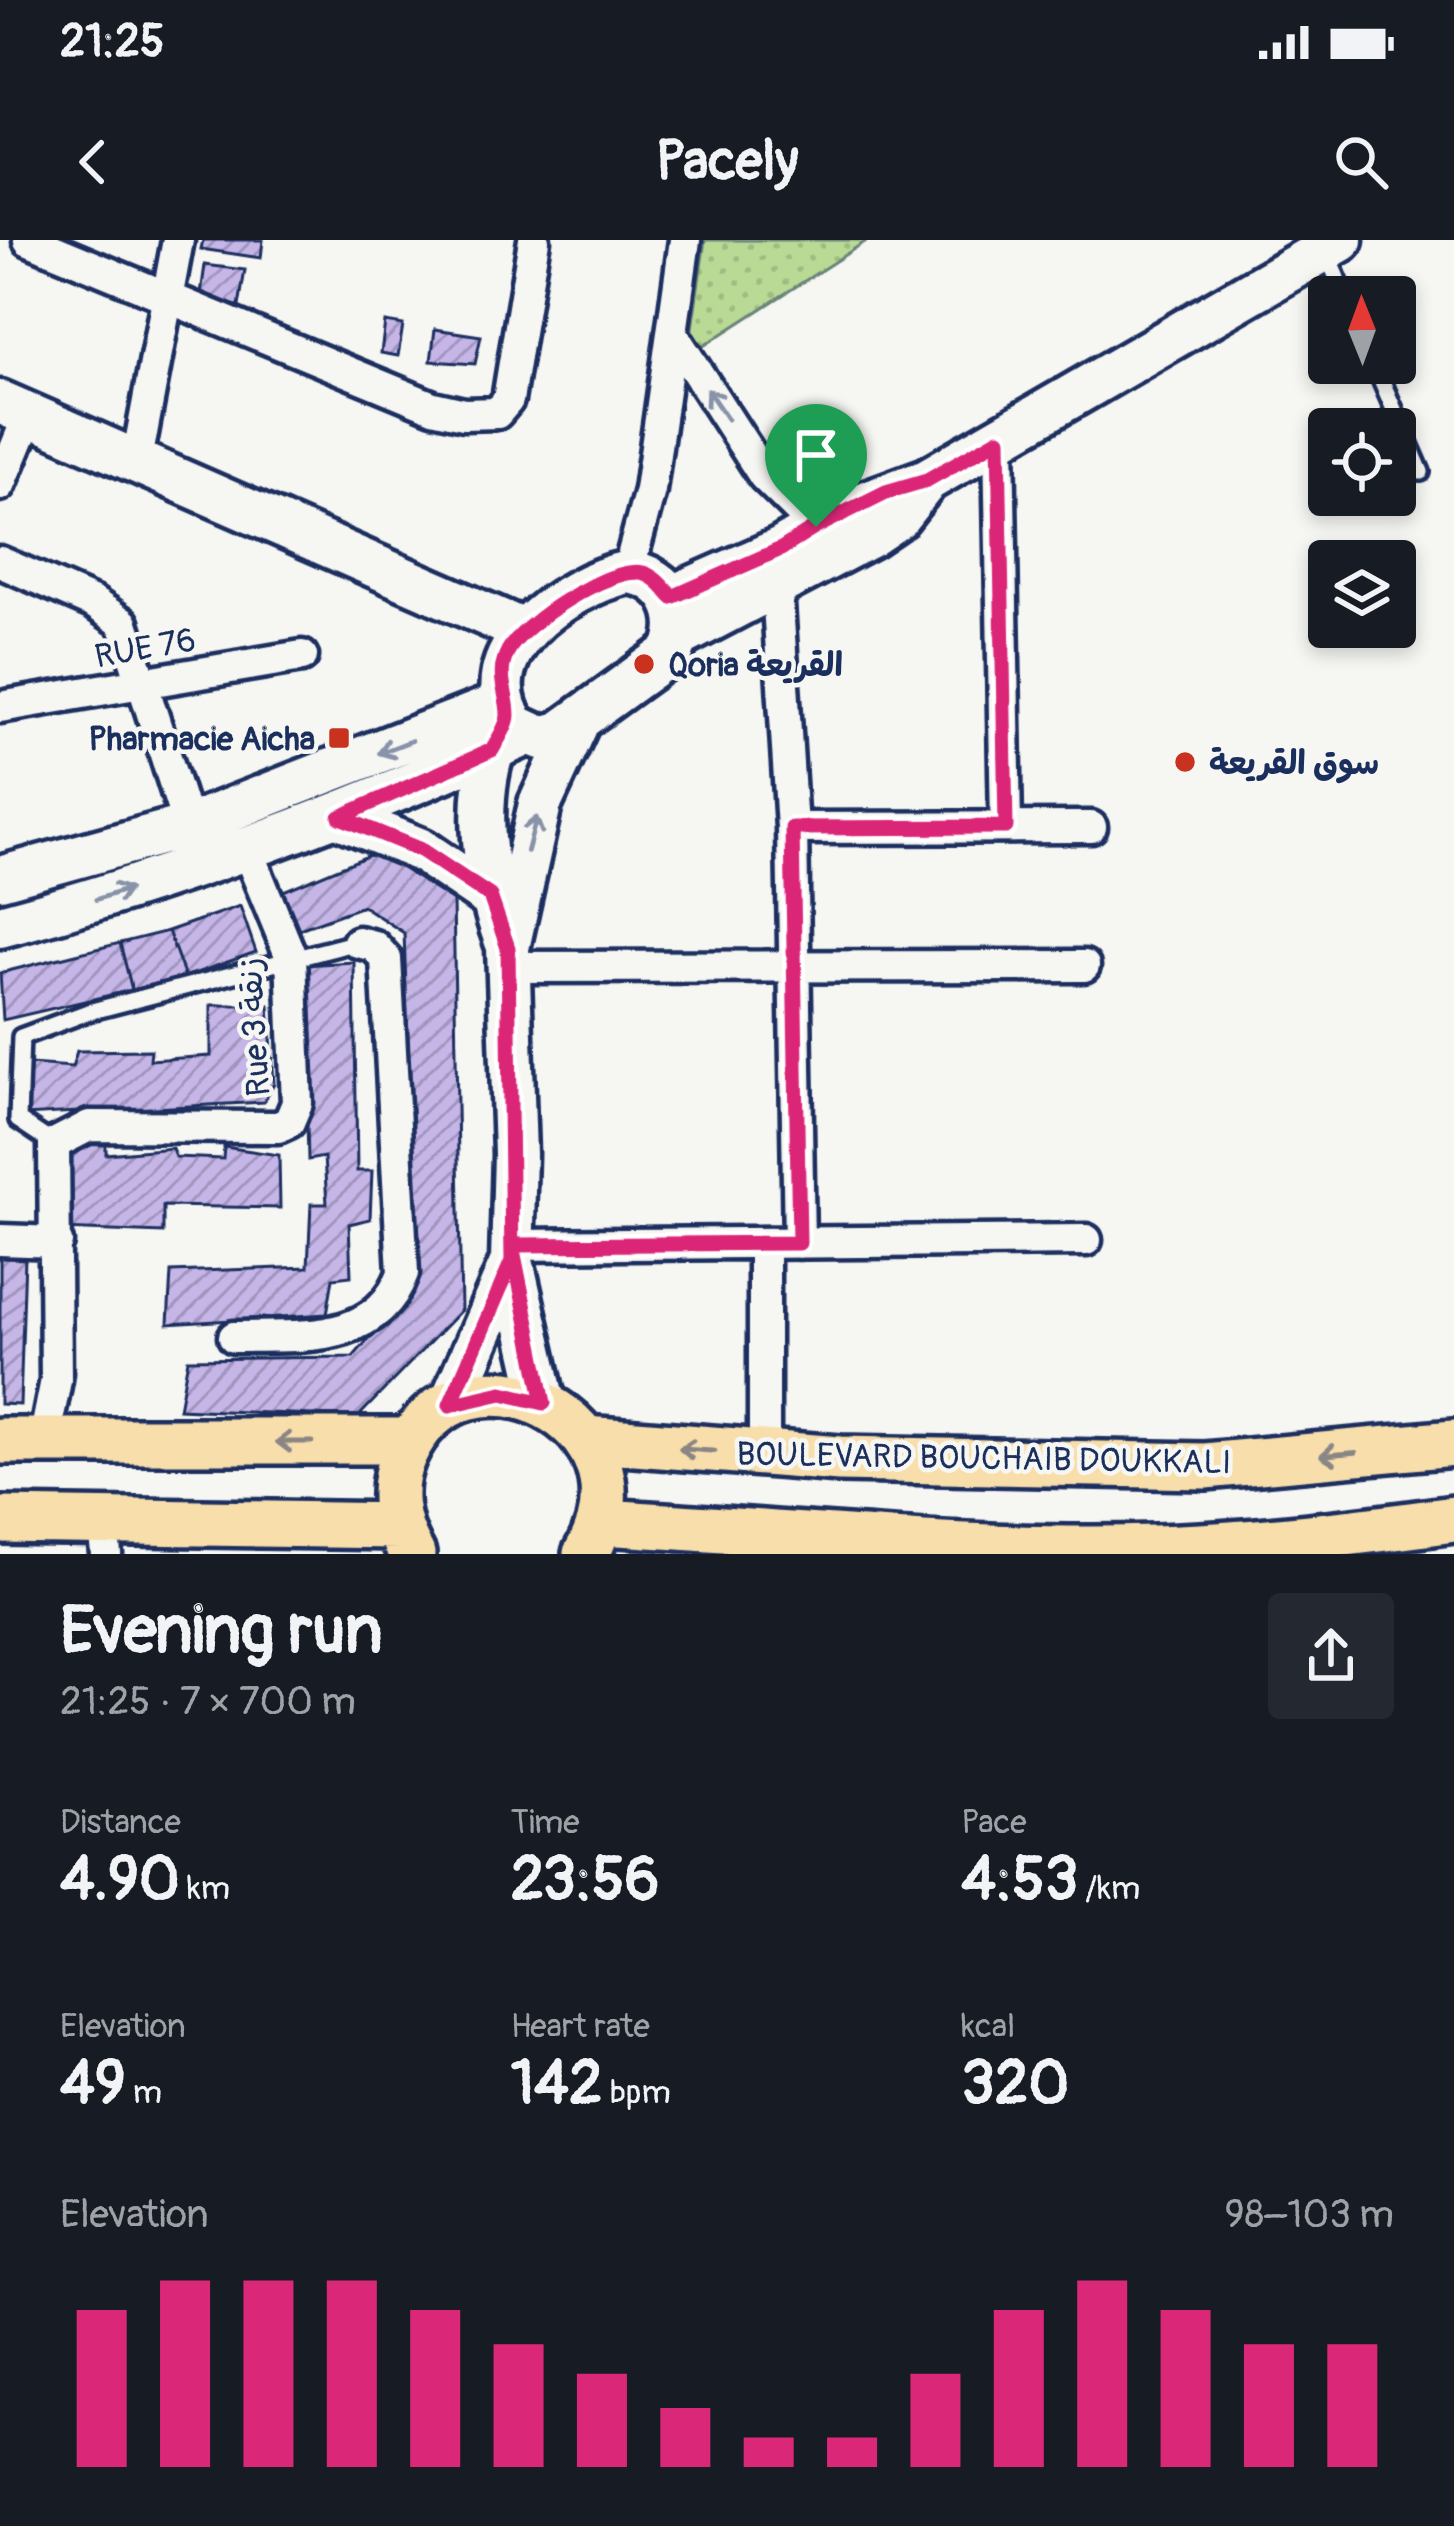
<!DOCTYPE html>
<html lang="en">
<head>
<meta charset="utf-8">
<style>
  body { margin:0; font-family:Pangolin,"Playpen Sans Arabic",sans-serif; background:#242831; color:#f1f3f6; height:100vh; display:flex; flex-direction:column; font-size:45px; white-space:nowrap }
  * { box-sizing:border-box; margin:0 }
  p { font-size:39px; color:#9ea1a6 }
  .icon { flex:none; width:66px; height:66px; fill:none; stroke:currentColor; stroke-width:2; stroke-linecap:round; stroke-linejoin:round }
  .map { position:relative; height:1314px; overflow:hidden }
  .panel { display:flex; flex-direction:column; background:#171b24; flex:1 }
  .panel>* { flex:none }
  .needle { width:78px; rotate:359deg }
  .tools { position:absolute; left:1308px; top:36px; display:grid; gap:24px }
  .tools a { display:grid; place-items:center; width:108px; height:108px; border-radius:12px; background:#171b24; box-shadow:0 6px 18px #0003; font-size:60px }
  .pin { position:absolute; display:grid; place-items:center; width:102px; height:102px; color:#fff; margin:-123px -51px; border-radius:50% 50% 50% 0; rotate:-45deg; box-shadow:0 0 12px #0007 }
  .pin .icon { rotate:45deg }
  .round { display:grid; place-items:center; flex:none; width:126px; height:126px; border-radius:12px; background:#242831 }
  .overview { display:flex; align-items:center; justify-content:space-between; height:204px; padding:0 60px }
  h1 { font-size:66px; font-weight:700; line-height:90px }
  .metrics { display:grid; grid-template-columns:repeat(3,1fr); gap:18px; height:204px; padding:12px 60px }
  .metrics div { display:grid; align-content:center }
  .metrics b { font-size:60px; font-weight:700 }
  .metrics small { font-size:33px; font-weight:400 }
  .metrics p { font-size:33px }
  .chart { height:336px; padding:24px 60px }
  .chart p { display:flex; justify-content:space-between }
  .chart svg { width:100%; height:216px; margin-top:12px; stroke:#db2777; stroke-width:6 }
  .status { display:flex; justify-content:space-between; align-items:center; height:84px; padding:0 60px; background:#171b24; direction:ltr }
  .status svg { height:33px; fill:currentColor }
  header { display:flex; justify-content:space-between; align-items:center; height:156px; padding:0 60px; background:#171b24; font-size:54px; font-weight:700 }
  .map>svg:first-child { display:block }
  .grass { fill:url(#grass-dots); stroke:#6a8479; stroke-width:3 }
  .building { fill:url(#building-hatch); stroke:#1b2f5e; stroke-width:3 }
  .lines { fill:none; stroke-linecap:round; stroke-linejoin:round }
  .lane-casing { stroke:#1b2f5e; stroke-width:24 }
  .street-casing { stroke:#1b2f5e; stroke-width:39 }
  .secondary-casing { stroke:#1b2f5e; stroke-width:51 }
  .primary-casing { stroke:#1b2f5e; stroke-width:54 }
  .lane { stroke:#f6f6f2; stroke-width:15 }
  .street { stroke:#f6f6f2; stroke-width:30 }
  .secondary { stroke:#f6f6f2; stroke-width:42 }
  .primary { stroke:#f8deab; stroke-width:45 }
  .oneway { stroke:#8892a8 }
  .oneway2 { stroke:#8a8684 }
  .route-casing { stroke:#fff; stroke-width:24 }
  .route { stroke:#db2777; stroke-width:15 }
  .poi-dot { fill:#c8321e; stroke:#f6f6f2; stroke-width:4.5 }
  .labels { text-anchor:middle; stroke-width:9; stroke-linejoin:round; paint-order:stroke }
  .street-label { font-size:33px; fill:#1b2f5e; stroke:#f6f6f2 }
  .poi-label { font-size:33px; font-weight:bold; fill:#1b2f5e; stroke:#f6f6f2; text-anchor:start }
</style>
</head>
<body>
<div class="status"><b>21:25</b><svg viewBox="0 0 49 12"><path d="M0 12V9h3v3zM5 12V6h3v6zM10 12V3h3v9zM15 12V0h3v12zM26 1h20v11H26zM47 4h2v5h-2z"/></svg></div>
<header><svg class="icon" aria-label="back" viewBox="0 0 24 24"><path d="M15 5l-7 7 7 7"/></svg>Pacely<svg class="icon" aria-label="search" viewBox="0 0 24 24"><circle cx="10" cy="10" r="6"/><path d="M15 15l6 6"/></svg></header>
<div class="map">
<svg width="1454" height="1314" viewBox="0 0 1454 1314">
  <defs>
    <pattern id="grass-dots" width="8" height="8" patternUnits="userSpaceOnUse" patternTransform="scale(3)"><rect width="8" height="8" fill="#b9da94"/><path d="M2 2h.1M6 6h.1" fill="none" stroke="#9ebb82" stroke-width="1.8" stroke-linecap="round"/></pattern>
    <pattern id="building-hatch" width="6" height="6" patternUnits="userSpaceOnUse" patternTransform="scale(3)"><rect width="6" height="6" fill="#c6b6e7"/><path d="M-1 1l2-2M0 6l6-6M5 7l2-2" fill="none" stroke="#a094be"/></pattern>
  </defs>
  <rect width="100%" height="100%" fill="#f6f6f2"/>
  <filter id="ink" filterUnits="userSpaceOnUse"><feTurbulence type="fractalNoise" baseFrequency=".00833" numOctaves="2"/><feDisplacementMap in="SourceGraphic" scale="24" xChannelSelector="R" yChannelSelector="G"/><feConvolveMatrix kernelMatrix="1 2 1 2 8 2 1 2 1" color-interpolation-filters="sRGB"/></filter>
  <g filter="url(#ink)">
    <!-- grass -->
    <path class="grass" d="M705,0h163l-180,116z"/>
    <!-- building -->
    <path class="building" d="M203,0h60l-2,18 -60,-9z
      M205,25l40,5 -6,36 -39,-5z
      M385,82l18,3 -5,31 -17,-3z
      M435,89l46,7 -6,28 -44,-3z
      M377,612l76,49 8,409 -103,107 -179,-8 9,-50 165,-2 64,-74 -13,-350 -41,-27 -72,26 -15,-38z
      M240,666l16,46 -71,25 -17,-46z
      M168,691l17,46 -53,13 -12,-47z
      M120,703l12,47 -129,30 -3,-47z
      M354,722l3,209h15l-2,48 -21,5 2,52 -18,2 -6,36 -159,10 3,-52 137,-5 3,-63h16l-3,-47 -16,3 -5,-195z
      M211,765h58l5,79 -10,18 -240,13 7,-51 41,3 5,-16 74,-1 -1,10 61,-4z
      M64,904l42,1v9l66,-6 3,9 48,2 1,-12 55,8 1,53 -117,-2v27l-102,-4z
      M0,1016l25,1 -5,148 -20,-1z"/>
    <g class="lines">
      <defs>
        <path id="lane" d="M1326,12l19,45
          M1374,123l47,109
          M54,904l-36,-24 3,-83 67,-25 270,-70"/>
        <path id="street" d="M29,0l404,167 31,7 33,-1 11,-13 26,-160
          M673,95l91,141 52,51
          M999,199l7,388
          M137,220l41,-220
          M0,245l29,-70
          M0,322l94,41 29,20 65,203
          M628,332l22,-82 35,-250
          M777,348l15,240 7,415
          M0,467l302,-51
          M792,588l299,-1
          M509,727l575,-1
          M0,1000l57,2
          M512,1005l574,-5
          M234,1097c64,-2 142,9 169,-64l-17,-314 -12,-13 -16,-4
          M44,1201l12,-61 -2,-236 35,-18 189,1 11,-5 8,-19 -6,-146 -44,-107
          M764,1214v-211
          M103,1283l3,31"/>
        <path id="secondary" d="M0,162l524,229
          M628,332c41,4 60,43 44,80l-112,81 -19,5 -26,-12c-50,-72 50,-140 113,-154z
          M672,357l109,-48 67,-40 79,-29 414,-240
          M678,397l192,-101 28,-19 26,-33
          M500,493c-29,61 -16,148 6,208
          M340,577l81,33 69,47
          M0,638l188,-52 315,-123
          M0,686c182,-48 356,-115 527,-192
          M544,1163l-32,-142 3,-107 -7,-206 32,-144 36,-78
          M450,1165l62,-144"/>
        <path id="primary" d="M585,1199l255,20 365,7 249,-23
          M0,1201h411
          M0,1280l399,6
          M600,1282c184,10 371,32 555,26 100,-3 200,-15 299,-29
          M412,1314c-18,-30 -23,-66 -9,-98 59,-133 260,-33 183,98"/>
      </defs>
      <!-- lane casing -->
      <use href="#lane" class="lane-casing"/>
      <!-- street casing -->
      <use href="#street" class="street-casing"/>
      <!-- secondary casing -->
      <use href="#secondary" class="secondary-casing"/>
      <!-- primary casing -->
      <use href="#primary" class="primary-casing"/>
      <!-- lane -->
      <use href="#lane" class="lane"/>
      <!-- street -->
      <use href="#street" class="street"/>
      <!-- secondary -->
      <use href="#secondary" class="secondary"/>
      <!-- primary -->
      <use href="#primary" class="primary"/>
    </g>
    <!-- one-way arrows -->
    <defs><path id="oneway-shaft" d="M-6 0H5M1.5-3L5.5 0L1.5 3" fill="none" stroke-width="1.6" stroke-linecap="round" stroke-linejoin="round" transform="scale(3)"/></defs>
    <g class="oneway">
      <use href="#oneway-shaft" transform="translate(717 164) rotate(-124)"/>
      <use href="#oneway-shaft" transform="translate(395 507) rotate(159)"/>
      <use href="#oneway-shaft" transform="translate(532 594) rotate(-75)"/>
      <use href="#oneway-shaft" transform="translate(113 654) rotate(-18)"/>
    </g>
    <g class="oneway2">
      <use href="#oneway-shaft" transform="translate(294 1202) rotate(-180)"/>
      <use href="#oneway-shaft" transform="translate(697 1210) rotate(-176)"/>
      <use href="#oneway-shaft" transform="translate(1338 1214) rotate(175)"/>
    </g>
  </g>
  <g class="lines" filter="url(#ink)">
    <defs>
      <path id="route" d="M816,287l-35,22 -109,48c-9,-10 -16,-20 -29,-24 -32,-8 -120,50 -135,78 -13,25 0,41 0,64 0,10 -11,26 -16,35l-152,67 81,33 69,46 18,52 4,313 -62,144 52,-12 42,10 -32,-158 287,-2 -7,-415 214,-1 -7,-388 -72,41 -41,12 -70,35"/>
    </defs>
    <!-- route casing -->
    <use href="#route" class="route-casing"/>
    <!-- route -->
    <use href="#route" class="route"/>
  </g>
  <!-- markers -->
  <g class="poi-dot">
    <circle cx="644" cy="424" r="12"/>
    <rect x="327" y="486" width="24" height="24" rx="6"/>
    <circle cx="1185" cy="522" r="12"/>
  </g>
  <g class="labels">
    <!-- street labels -->
    <g class="street-label">
      <text transform="translate(145 407) rotate(-10)" y="12">RUE 76</text>
      <text transform="translate(253 787) rotate(-94)" y="12">Rue 3 زنقة</text>
      <text transform="translate(984 1217) rotate(1)" y="12">BOULEVARD BOUCHAIB DOUKKALI</text>
    </g>
    <!-- poi labels -->
    <g class="poi-label">
      <text x="668" y="436">Qoria القريعة</text>
      <text x="315" y="510" text-anchor="end">Pharmacie Aicha</text>
      <text x="1209" y="534">سوق القريعة</text>
    </g>
  </g>
</svg>
<div class="tools">
<a><svg class="needle" viewBox="-14 -14 28 28"><path d="M0-13l5 13h-10z" fill="#e53935"/><path d="M0 13l5-13h-10z" fill="#9ea1a6"/></svg></a>
<a><svg class="icon" aria-label="locate" viewBox="0 0 24 24"><circle cx="12" cy="12" r="6"/><path d="M12 2v4M12 18v4M2 12h4M18 12h4"/></svg></a>
<a><svg class="icon" aria-label="layers" viewBox="0 0 24 24"><path d="M12 4l9 5-9 5-9-5zM3 14l9 5 9-5"/></svg></a>
</div>
<div class="pin" style="left:816px;top:287px;background:#1e9e55"><svg class="icon" aria-label="arrive" viewBox="0 0 24 24"><path d="M6 21V4h12l-3 4 3 4H6"/></svg></div>
</div>
<section class="panel">
<div class="overview"><div><h1>Evening run</h1><p>21:25 · 7 × 700 m</p></div><a class="round"><svg class="icon" aria-label="share" viewBox="0 0 24 24"><path d="M12 15V3M7 8l5-5 5 5M5 13v7h14v-7"/></svg></a></div>
<div class="metrics">
<div><p>Distance</p><b>4.90<small> km</small></b></div>
<div><p>Time</p><b>23:56</b></div>
<div><p>Pace</p><b>4:53<small> /km</small></b></div>
</div>
<div class="metrics">
<div><p>Elevation</p><b>49<small> m</small></b></div>
<div><p>Heart rate</p><b>142<small> bpm</small></b></div>
<div><p>kcal</p><b>320</b></div>
</div>
<div class="chart"><p><span>Elevation</span>98–103 m</p>
<svg viewBox="0 0 160 44" preserveAspectRatio="none"><path d="M5 44V12M15 44V6M25 44V6M35 44V6M45 44V12M55 44V19M65 44V25M75 44V32M85 44V38M95 44V38M105 44V25M115 44V12M125 44V6M135 44V12M145 44V19M155 44V19"/></svg>
</div>
</section>
</body>
</html>
